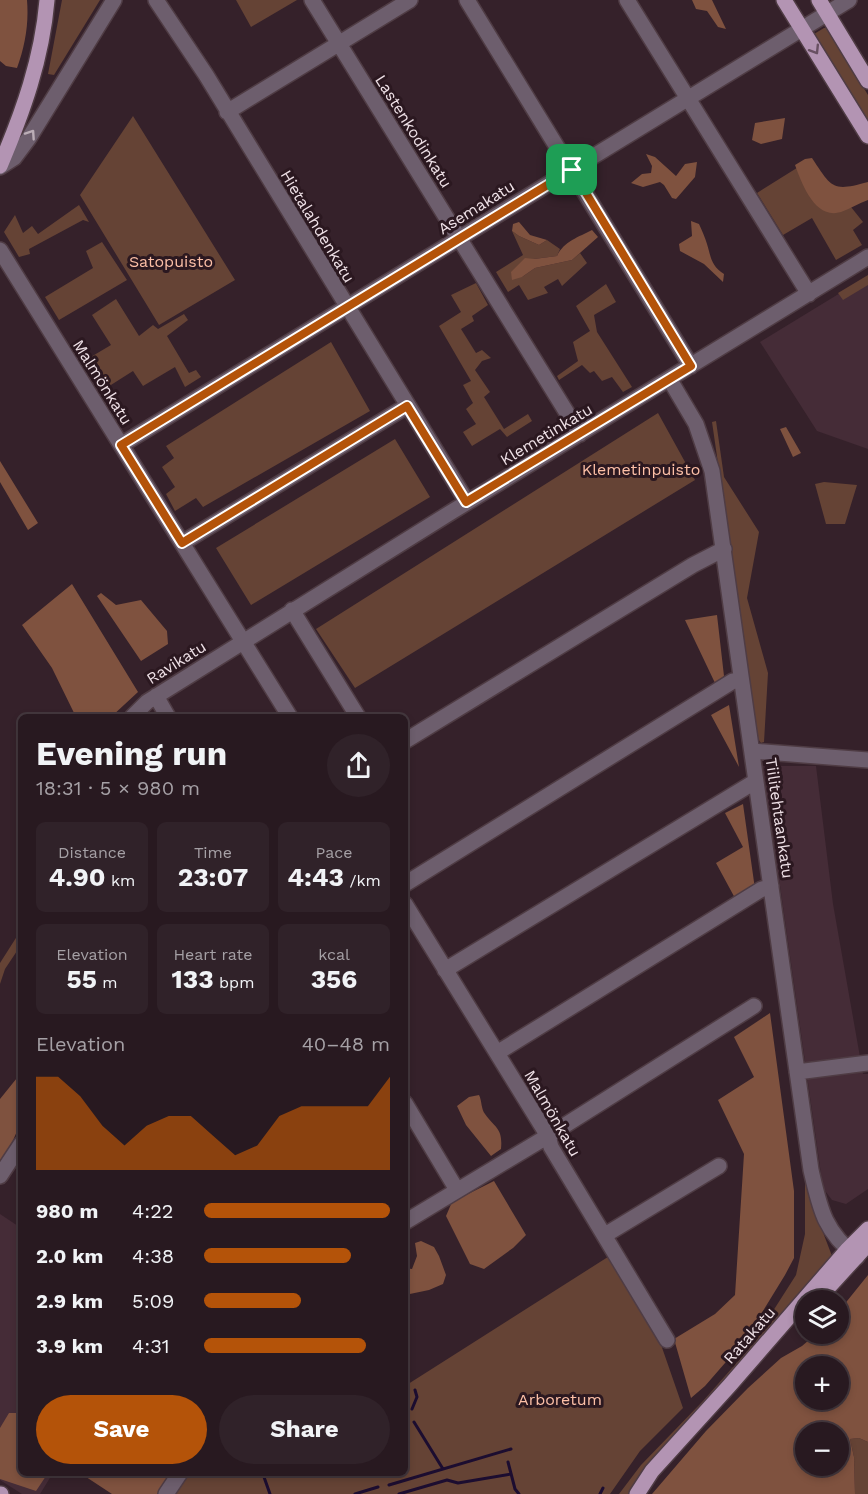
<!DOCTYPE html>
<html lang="en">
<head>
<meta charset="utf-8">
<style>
  body { margin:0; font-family:"Work Sans",sans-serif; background:#302229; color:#f1f3f6; height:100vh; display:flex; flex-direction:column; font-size:22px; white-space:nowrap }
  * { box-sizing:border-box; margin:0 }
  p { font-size:20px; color:#a5a0a5 }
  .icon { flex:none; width:33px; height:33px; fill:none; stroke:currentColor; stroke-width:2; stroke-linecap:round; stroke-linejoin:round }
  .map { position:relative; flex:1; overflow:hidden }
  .panel { position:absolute; left:18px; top:714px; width:390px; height:762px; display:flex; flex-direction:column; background:#281920; border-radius:9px; box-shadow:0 3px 9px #0003,0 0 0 2px #44383e }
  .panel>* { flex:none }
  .fabs { position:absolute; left:795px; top:1290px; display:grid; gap:12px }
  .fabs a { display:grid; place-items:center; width:54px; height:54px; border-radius:50%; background:#281920; box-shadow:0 3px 9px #0003,0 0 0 2px #44383e; font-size:30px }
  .pin { position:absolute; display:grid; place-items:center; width:51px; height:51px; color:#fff; margin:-26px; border-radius:12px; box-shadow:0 3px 9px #0006 }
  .round { display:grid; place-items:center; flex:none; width:63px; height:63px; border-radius:32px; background:#302229 }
  .summary { display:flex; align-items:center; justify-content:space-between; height:102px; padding:0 18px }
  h1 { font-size:33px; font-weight:700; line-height:45px }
  .metrics { display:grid; grid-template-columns:repeat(3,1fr); gap:9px; height:102px; padding:6px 18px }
  .metrics div { display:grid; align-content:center; border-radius:9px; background:#302229; text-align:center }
  .metrics b { font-size:26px; font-weight:700 }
  .metrics small { font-size:16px; font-weight:400 }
  .metrics p { font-size:16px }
  .chart { height:168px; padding:12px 18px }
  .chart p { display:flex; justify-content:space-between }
  .chart svg { width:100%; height:108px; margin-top:6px; fill:#b45309; opacity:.7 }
  .button { display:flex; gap:12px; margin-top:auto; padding:12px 18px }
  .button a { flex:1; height:69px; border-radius:36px; background:#b45309; color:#fff; font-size:24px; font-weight:700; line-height:69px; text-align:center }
  .button a+a { background:#302229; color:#f1f3f6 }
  ul { padding:0 18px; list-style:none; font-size:20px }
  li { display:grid; grid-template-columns:96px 72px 1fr; align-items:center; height:45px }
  li i { height:15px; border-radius:8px; background:#b45309 }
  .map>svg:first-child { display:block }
  .built { fill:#452c37 }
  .green { fill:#654335 }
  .forest { fill:#7f523f; fill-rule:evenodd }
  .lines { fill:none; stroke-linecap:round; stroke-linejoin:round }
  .stream { stroke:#1c0d30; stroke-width:3 }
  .minor-casing { stroke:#4f3c44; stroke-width:18 }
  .major-casing { stroke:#4f3c44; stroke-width:18 }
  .minor { stroke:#6d5e6d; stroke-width:15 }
  .major { stroke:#b394b3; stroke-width:15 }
  .oneway { stroke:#685062 }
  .oneway2 { stroke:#bbadb6 }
  .route-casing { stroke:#fff; stroke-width:12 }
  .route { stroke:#b45309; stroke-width:8 }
  .labels { text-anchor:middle; stroke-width:6; stroke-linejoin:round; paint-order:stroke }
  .street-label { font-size:16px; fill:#efe1e7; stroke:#2b1820 }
  .park-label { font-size:16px; fill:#fdc0a7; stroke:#2b1820 }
</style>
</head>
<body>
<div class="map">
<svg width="868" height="1494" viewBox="0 0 868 1494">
  <rect width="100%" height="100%" fill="#35212a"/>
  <!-- built -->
  <path class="built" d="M868,276v173l-51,-18 -57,-89z
    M763,766h53l17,138 30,170h5v115l-22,15 -14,-4 -9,-12z
    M0,1214l21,14v245h32l-13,21h-18l-22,-14z"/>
  <!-- green -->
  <path class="green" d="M62,0h38l-46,75 -6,-1z
    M236,0h61l-46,27z
    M824,28h3l41,67v31l-55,-89 1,-3z
    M133,116l102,164 -76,45 -79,-130z
    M808,161l43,46 12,15 -10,8 9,15 -26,15 -24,-42 -29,17 -26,-42z
    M79,205l10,17 -6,-2 -54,29 1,5 -11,3 -15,-25 11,-17 8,18 9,-7 6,8z
    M512,231l7,5 20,9 8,-5 13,9 -3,7 -23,3 -12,18 13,-9 37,-8 8,-7 7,10 -25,23 -4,-7 -14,8 4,6 -20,7 -9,-15 -11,7 -12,-20 27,-17z
    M102,242l25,38 -68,40 -14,-23 48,-29 -7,-17z
    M868,275v10l-25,15 -5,-7z
    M476,283l12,22 -16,11 2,5 -13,8 15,24 6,-3 9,8 -9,3 -7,9 15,22 -6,5 20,32 24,-15 4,7 -25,16 -7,-8 -28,17 -9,-14 13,-8 -10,-15 7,-6 -10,-18 8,-4 -32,-55 22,-14 -10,-17z
    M606,284l10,18 -22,13 3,17 35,55 -9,5 -11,-15 -10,4 -8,-10 -4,2 -8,-8 -23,15 -2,-4 21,-15 -5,-19 17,-11 -14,-25z
    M116,299l23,37 14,-11 5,4 26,-15 4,6 -21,16 22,37 7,-3 5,7 -16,10 -10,-20 -32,19 -10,-15 -30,19 -19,-29 27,-16 -19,-30z
    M331,342l39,69 -167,96 -7,-9 -21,13 -9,-17 9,-7 -13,-20 12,-9 -8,-12z
    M658,413l37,67 -340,208 -39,-59z
    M716,421l8,56 35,55 -12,66 21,75 -4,69 -3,1 -3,-4 -46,-317z
    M395,439l35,58 -179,108 -35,-57z
    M824,482l33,3 -12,39h-19l-11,-40z
    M21,930v15l-16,24 -5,15v-21z
    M805,1178l3,15 24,63 -1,6 -190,214 -11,18h-11l22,-29 62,-64 45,-51 48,-75 9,-41z
    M611,1255l47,81 25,72 -43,43 -30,43h-438l14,-21h219v-87z
    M859,1438l9,4v52h-13l-1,-37 -4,-18z"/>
  <!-- forest -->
  <path class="forest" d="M0,0h27c2,24 -2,46 -10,68l-11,-2 -6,-5z
    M692,0h20l14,29 -8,-2 -11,-16 -11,-2z
    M785,118l-3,21 -21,5 -9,-4 3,-17z
    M646,154l9,3 21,19 9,-12 12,-2 -2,15 -19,22 -4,-1 -8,-13 -4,-3 -17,5 -12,-4 11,-9 9,-1 1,-7z
    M812,158c20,30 20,34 56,24v18c-9,3 -18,9 -27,12 -26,8 -39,-28 -46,-47l10,-6z
    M691,221l8,3c3,7 6,13 8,20 4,13 4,22 17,30l-1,8 -19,-18 -24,-13 -1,-7 13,-8z
    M519,222l11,13 17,5 -8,5 -20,-9 -7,-5 1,-7z
    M592,230l6,7 -26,23 -37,8 -13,9 -10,3 -1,-8 14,-14 9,1 23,-3c7,-15 22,-19 35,-26z
    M786,427l15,26 -8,4 -13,-28z
    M0,461l38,62 -10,7 -28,-48z
    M72,584l66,108 -27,25h-35l-24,-49 -30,-43z
    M101,593l15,12 25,-5 26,31 1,13 -27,17 -44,-65z
    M717,615l7,61 -9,7 -30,-63z
    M729,705l10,62 -28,-52z
    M743,804l12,85 -19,11 -20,-37 27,-16 -18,-34z
    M770,1013l24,178v67l-9,17 -40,65 -40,46 -14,12 -17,-59 41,-25 20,-19 9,-141 -26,-54 36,-23 -20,-40z
    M21,1073v49l-10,23 -11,16v-62z
    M479,1095c3,6 2,14 6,19 10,14 18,14 16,35l-10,7 -25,-31 -9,-19 12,-9z
    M494,1181l32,54 -13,13 -29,21 -14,-5 -24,-48 6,-14z
    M421,1241l13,6 5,9 7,19 -3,9 -14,6 -24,5v-27l7,1 5,-13 -2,-13z
    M868,1275v167l-9,-4 -9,1 4,18 1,37h-203l54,-63 42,-43 33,-30 21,-12 14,-12h22l1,-23zM806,1366h32v34h-32zM806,1432h32v34h-32z
    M9,1413h12v60h27l-12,18 -36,-12v-51z
    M80,1473h94l-15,21h-47z"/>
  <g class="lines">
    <!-- stream -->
    <path class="stream" d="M412,1409l5,-12 -2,-7
      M414,1422l29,47
      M508,1462l7,27 4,5
      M264,1477l6,17
      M389,1485l122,-36
      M355,1494l23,-7
      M399,1494l48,-14 11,3 53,-9
      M600,1494l3,-6"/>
    <defs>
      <path id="minor" d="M156,0l50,75 261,427
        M312,0l268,434
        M467,0l224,366
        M627,0l182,294
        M227,112l183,-112
        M0,167l14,-9 15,-20 85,-138
        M0,250l290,467
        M670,380l26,44 16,47 99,699c9,39 13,61 46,87
        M121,445l728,-445
        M182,543l225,-137
        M292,610l66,107
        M156,696l12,21
        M132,717l15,-15 306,-191 415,-254
        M405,741l288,-176 31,-16
        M752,751l116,9
        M405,884l328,-203 8,-2
        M405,904l143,232 3,11 116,193
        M445,970l311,-189
        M497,1053l265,-164 9,-3
        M797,1072l71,-9
        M405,1103l52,87
        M0,1176l21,-32
        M405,1222l143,-86 206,-130
        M605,1235l114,-69
        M166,1494l14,-21"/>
      <path id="major" d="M784,0l84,136
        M819,0l49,81
        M0,166c23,-54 42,-107 47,-166
        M817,1300l51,-56
        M0,1494h1
        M637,1494l15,-23 78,-86 118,-136 20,-20"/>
    </defs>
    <!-- minor casing -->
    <use href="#minor" class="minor-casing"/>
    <!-- major casing -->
    <use href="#major" class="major-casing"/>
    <!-- minor -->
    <use href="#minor" class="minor"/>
    <!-- major -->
    <use href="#major" class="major"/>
  </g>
  <!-- one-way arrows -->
  <defs><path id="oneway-chevron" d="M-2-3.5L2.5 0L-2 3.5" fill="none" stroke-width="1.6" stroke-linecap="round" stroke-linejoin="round" transform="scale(1.5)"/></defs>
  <use class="oneway" href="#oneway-chevron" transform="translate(815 50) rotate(58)"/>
  <use class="oneway2" href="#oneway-chevron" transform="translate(31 134) rotate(-56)"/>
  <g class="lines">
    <defs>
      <path id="route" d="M572,170l119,196 -225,136 -59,-96 -225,137 -61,-98z"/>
    </defs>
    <!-- route casing -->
    <use href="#route" class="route-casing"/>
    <!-- route -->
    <use href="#route" class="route"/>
  </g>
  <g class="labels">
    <!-- street labels -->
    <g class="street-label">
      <text transform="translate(414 131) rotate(58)" y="6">Lastenkodinkatu</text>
      <text transform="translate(476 207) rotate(-32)" y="6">Asemakatu</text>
      <text transform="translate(318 226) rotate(59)" y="6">Hietalahdenkatu</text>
      <text transform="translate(103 382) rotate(58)" y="6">Malmönkatu</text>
      <text transform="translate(546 434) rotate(-31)" y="6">Klemetinkatu</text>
      <text transform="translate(176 662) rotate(-32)" y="6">Ravikatu</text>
      <text transform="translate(780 818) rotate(82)" y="6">Tiilitehtaankatu</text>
      <text transform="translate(553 1113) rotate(60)" y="6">Malmönkatu</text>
      <text transform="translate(749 1335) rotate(-49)" y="6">Ratakatu</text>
    </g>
    <!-- park labels -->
    <g class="park-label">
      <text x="171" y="267">Satopuisto</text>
      <text x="641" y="475">Klemetinpuisto</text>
      <text x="560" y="1405">Arboretum</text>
    </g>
  </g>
</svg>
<div class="fabs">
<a><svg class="icon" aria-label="layers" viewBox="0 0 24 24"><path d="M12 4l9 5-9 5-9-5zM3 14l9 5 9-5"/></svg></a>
<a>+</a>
<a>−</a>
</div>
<div class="pin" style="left:572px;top:170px;background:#1e9e55"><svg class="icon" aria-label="arrive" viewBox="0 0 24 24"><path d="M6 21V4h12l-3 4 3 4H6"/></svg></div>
<section class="panel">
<div class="summary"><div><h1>Evening run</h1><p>18:31 · 5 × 980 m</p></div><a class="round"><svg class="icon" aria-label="share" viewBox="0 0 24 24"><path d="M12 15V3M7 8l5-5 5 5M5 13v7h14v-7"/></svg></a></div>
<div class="metrics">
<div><p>Distance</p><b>4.90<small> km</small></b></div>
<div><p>Time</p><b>23:07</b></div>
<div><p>Pace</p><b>4:43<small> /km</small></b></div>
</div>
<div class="metrics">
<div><p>Elevation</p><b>55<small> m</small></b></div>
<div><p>Heart rate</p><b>133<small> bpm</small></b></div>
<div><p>kcal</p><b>356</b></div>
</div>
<div class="chart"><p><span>Elevation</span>40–48 m</p>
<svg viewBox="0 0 160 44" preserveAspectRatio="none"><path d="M0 44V6L10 6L20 14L30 26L40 34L50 26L60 22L70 22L80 30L90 38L100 34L110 22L120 18L130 18L140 18L150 18L160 6V44z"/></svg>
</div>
<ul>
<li><b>980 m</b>4:22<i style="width:100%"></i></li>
<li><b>2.0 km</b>4:38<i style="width:79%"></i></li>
<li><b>2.9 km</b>5:09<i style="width:52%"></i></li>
<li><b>3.9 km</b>4:31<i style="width:87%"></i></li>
</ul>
<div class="button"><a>Save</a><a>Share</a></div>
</section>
</div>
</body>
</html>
